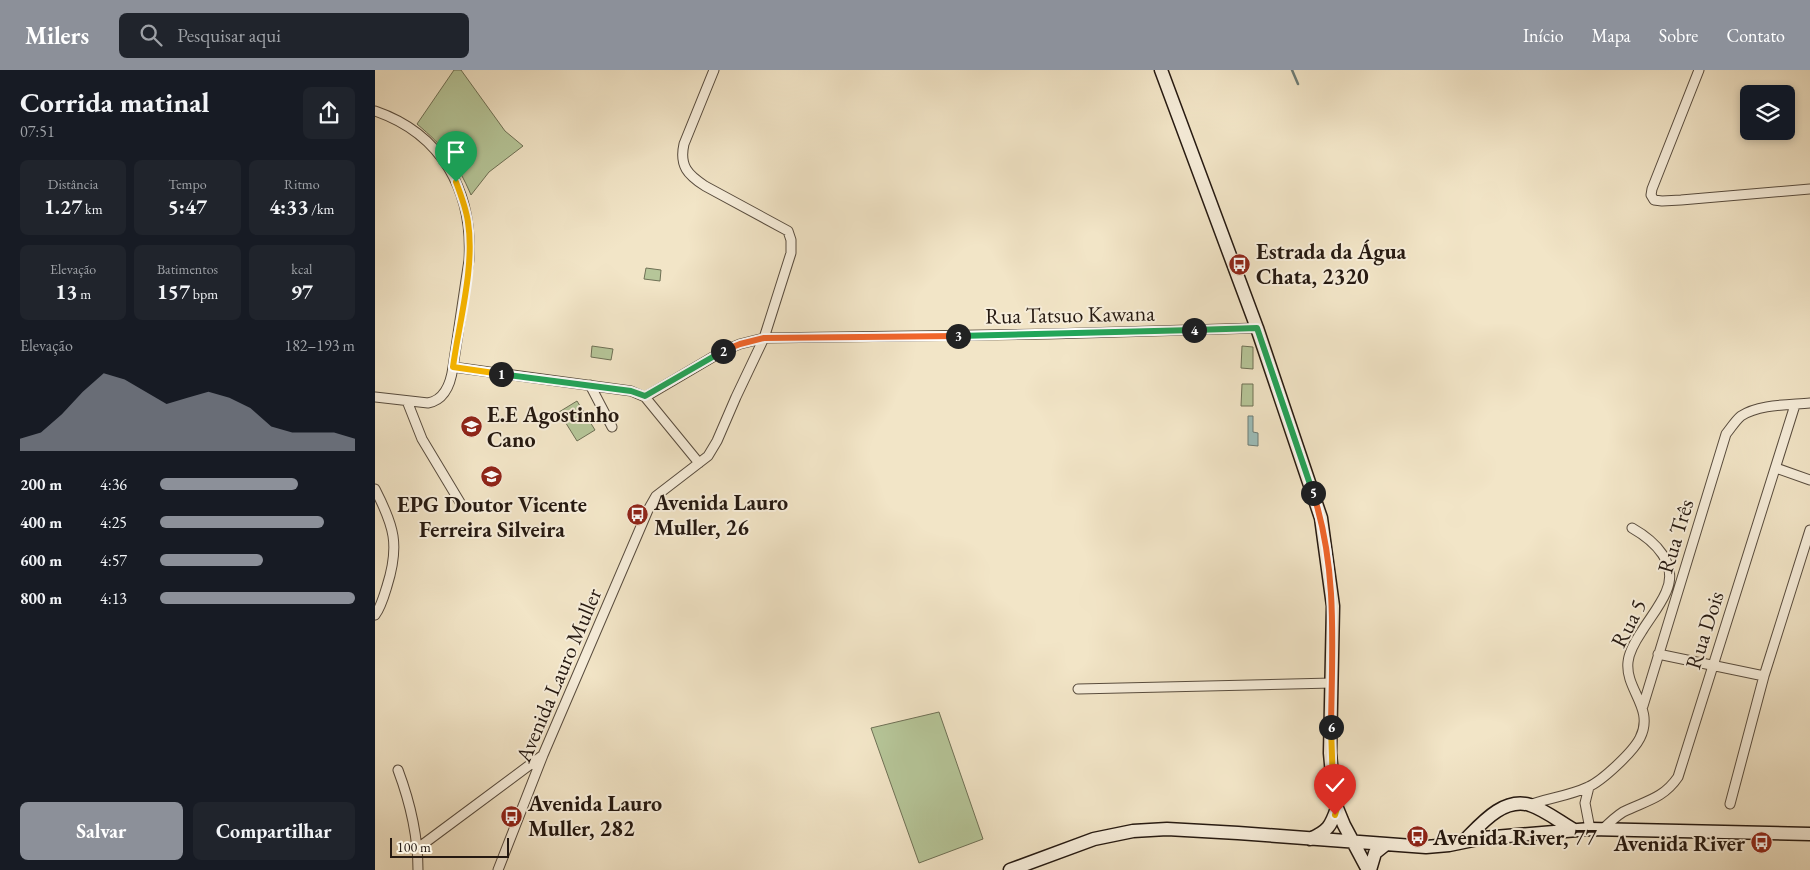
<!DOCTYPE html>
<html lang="pt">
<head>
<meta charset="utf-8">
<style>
  body { margin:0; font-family:"EB Garamond",serif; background:#20242c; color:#f1f3f6; height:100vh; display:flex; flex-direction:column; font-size:19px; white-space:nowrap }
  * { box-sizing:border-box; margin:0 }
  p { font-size:16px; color:#9ea1a6 }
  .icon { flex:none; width:28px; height:28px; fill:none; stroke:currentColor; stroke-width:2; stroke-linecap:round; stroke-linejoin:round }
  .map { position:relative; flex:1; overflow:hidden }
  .drawer { display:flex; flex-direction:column; background:#171b24; width:375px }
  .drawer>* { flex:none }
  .controls { position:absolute; left:1365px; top:15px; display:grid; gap:10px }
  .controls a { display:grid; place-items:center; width:55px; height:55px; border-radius:8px; background:#171b24; box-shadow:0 2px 8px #0003; font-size:25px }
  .scale { position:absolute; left:15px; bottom:12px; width:119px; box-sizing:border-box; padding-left:5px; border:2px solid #251911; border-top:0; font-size:14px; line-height:18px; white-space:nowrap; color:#251911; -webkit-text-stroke:4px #f7eedb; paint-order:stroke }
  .pin { position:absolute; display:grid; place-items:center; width:42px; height:42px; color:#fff; margin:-51px -21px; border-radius:50% 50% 50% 0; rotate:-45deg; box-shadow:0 0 5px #0007 }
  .pin .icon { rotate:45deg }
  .km { position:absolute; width:25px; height:25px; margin:-12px; border-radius:50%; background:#222; color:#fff; font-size:14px; line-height:25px; text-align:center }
  .round { display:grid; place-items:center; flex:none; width:52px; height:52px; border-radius:8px; background:#20242c }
  .overview { display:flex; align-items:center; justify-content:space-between; height:85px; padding:0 20px }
  h1 { font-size:28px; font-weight:700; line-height:38px }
  .metrics { display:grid; grid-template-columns:repeat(3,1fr); gap:8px; height:85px; padding:5px 20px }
  .metrics div { display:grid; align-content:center; border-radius:8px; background:#20242c; text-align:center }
  .metrics b { font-size:21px; font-weight:700 }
  .metrics small { font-size:14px; font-weight:400 }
  .metrics p { font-size:14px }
  .chart { height:140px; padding:10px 20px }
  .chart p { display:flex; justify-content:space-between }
  .chart svg { width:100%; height:90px; margin-top:5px; fill:#8c9099; opacity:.7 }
  .primary-button { display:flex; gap:10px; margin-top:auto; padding:10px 20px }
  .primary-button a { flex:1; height:58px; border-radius:8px; background:#8c9099; color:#fff; font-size:20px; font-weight:700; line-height:58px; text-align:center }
  .primary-button a+a { background:#20242c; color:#f1f3f6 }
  ul { padding:0 20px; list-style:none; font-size:16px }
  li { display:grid; grid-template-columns:80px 60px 1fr; align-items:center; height:38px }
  li i { height:12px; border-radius:6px; background:#8c9099 }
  header { display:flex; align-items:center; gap:30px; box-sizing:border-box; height:70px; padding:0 25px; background:#8c9099; color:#fff }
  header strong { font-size:24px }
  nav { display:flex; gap:28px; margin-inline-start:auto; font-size:18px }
  .search { width:350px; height:45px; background:#20242c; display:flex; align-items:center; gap:12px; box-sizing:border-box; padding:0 18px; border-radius:8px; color:#9ea1a6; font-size:19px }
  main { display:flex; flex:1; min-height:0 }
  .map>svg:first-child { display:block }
  .green { fill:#b6c699; stroke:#6e7055 }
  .water { fill:#9cbeba; stroke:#6c7c76 }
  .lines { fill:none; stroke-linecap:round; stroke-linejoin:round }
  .stream { stroke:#6c7c76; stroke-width:2.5 }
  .street-casing { stroke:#584c3e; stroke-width:11 }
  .secondary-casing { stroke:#251911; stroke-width:15 }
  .street { stroke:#f7eedb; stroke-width:9 }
  .secondary { stroke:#f7eedb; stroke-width:12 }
  .split-1-casing { stroke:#fff; stroke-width:10 }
  .split-2-casing { stroke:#fff; stroke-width:10 }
  .split-3-casing { stroke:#fff; stroke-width:10 }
  .split-4-casing { stroke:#fff; stroke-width:10 }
  .split-5-casing { stroke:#fff; stroke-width:10 }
  .split-6-casing { stroke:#fff; stroke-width:10 }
  .split-7-casing { stroke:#fff; stroke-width:10 }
  .split-1 { stroke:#f5b400; stroke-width:6 }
  .split-2 { stroke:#22a559; stroke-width:6 }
  .split-3 { stroke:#f0652b; stroke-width:6 }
  .split-4 { stroke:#22a559; stroke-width:6 }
  .split-5 { stroke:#22a559; stroke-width:6 }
  .split-6 { stroke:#f0652b; stroke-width:6 }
  .split-7 { stroke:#f5b400; stroke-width:6 }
  .labels { text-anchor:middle; stroke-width:4; stroke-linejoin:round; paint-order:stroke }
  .poi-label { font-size:22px; font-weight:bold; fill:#251911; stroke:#f7eedb; text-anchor:start }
  .street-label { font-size:22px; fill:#251911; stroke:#f7eedb }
</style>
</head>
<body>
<header>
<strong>Milers</strong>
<div class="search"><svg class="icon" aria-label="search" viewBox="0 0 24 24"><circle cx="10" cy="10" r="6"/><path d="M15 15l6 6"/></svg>Pesquisar aqui</div>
<nav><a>Início</a><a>Mapa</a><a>Sobre</a><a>Contato</a></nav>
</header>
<main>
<section class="drawer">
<div class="overview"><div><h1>Corrida matinal</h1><p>07:51</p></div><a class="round"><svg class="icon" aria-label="share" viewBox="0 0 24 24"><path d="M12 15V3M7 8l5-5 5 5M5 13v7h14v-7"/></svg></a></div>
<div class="metrics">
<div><p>Distância</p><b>1.27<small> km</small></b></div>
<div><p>Tempo</p><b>5:47</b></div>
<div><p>Ritmo</p><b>4:33<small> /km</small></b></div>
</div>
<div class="metrics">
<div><p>Elevação</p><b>13<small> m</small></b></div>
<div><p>Batimentos</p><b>157<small> bpm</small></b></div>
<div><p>kcal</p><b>97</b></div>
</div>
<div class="chart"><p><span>Elevação</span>182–193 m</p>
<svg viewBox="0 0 160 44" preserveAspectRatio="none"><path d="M0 44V38L10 35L20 26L30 15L40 6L50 9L60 15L70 21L80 18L90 15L100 18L110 23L120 32L130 35L140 35L150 35L160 38V44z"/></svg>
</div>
<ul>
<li><b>200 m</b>4:36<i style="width:71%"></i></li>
<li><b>400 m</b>4:25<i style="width:84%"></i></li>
<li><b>600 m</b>4:57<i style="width:53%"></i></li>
<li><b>800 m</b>4:13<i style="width:100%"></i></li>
</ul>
<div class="primary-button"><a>Salvar</a><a>Compartilhar</a></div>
</section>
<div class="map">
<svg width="1435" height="800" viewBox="0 0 1435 800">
  <rect width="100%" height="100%" fill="#f2e5c7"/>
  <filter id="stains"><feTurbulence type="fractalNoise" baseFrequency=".004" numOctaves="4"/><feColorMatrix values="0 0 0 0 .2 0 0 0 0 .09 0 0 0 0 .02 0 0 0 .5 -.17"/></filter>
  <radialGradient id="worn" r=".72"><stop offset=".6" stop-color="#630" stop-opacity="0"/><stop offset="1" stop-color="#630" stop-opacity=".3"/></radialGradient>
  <!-- green -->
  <path class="green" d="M79,0h7l44,61 18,15 -34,26 -18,23c-14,-33 -27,-48 -54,-71z
    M271,198l15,2 -1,11 -16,-2z
    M217,276l21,3 -2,11 -20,-3z
    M867,276l11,1v22l-12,-1z
    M867,314h11v22h-12z
    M202,331l18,29 -18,11 -18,-29z
    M564,642l44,127 -64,24 -48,-135z"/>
  <!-- water -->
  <path class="water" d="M873,346h5v16l5,1v13l-10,-1z"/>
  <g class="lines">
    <!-- stream -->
    <path class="stream" d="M917,0l6,14"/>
    <defs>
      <path id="street" d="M1324,0l-47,119 -1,6 3,5 8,1 19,-1 129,-11
        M0,41c67,23 98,80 94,149l-16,107c-2,15 -8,33 -25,36l-53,-6
        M78,297l178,24 14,6 54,66
        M215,315l22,42
        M270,327l78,-46 17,-7 24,-6 285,-4 208,-6
        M32,331l15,38 39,65
        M1401,398l34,12
        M0,419c19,37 25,56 12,97 -3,10 -6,21 -12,29
        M1283,584l106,22
        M703,619l254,-6
        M1268,636l83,-272c5,-6 9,-13 15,-18 18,-12 48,-11 69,-13
        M23,700c12,32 20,66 20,100
        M1214,717l-4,16 5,26
        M1355,734l34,-128 46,-146
        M1154,735c19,-7 40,-9 59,-18 14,-6 45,-35 52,-49 15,-30 -15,-48 -12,-76 1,-11 8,-22 14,-31 8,-13 18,-25 24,-39 13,-28 -11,-51 -34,-64
        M1227,760c7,-7 13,-13 21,-18 22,-11 40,-13 55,-35l117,-372
        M43,778l125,-93
        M123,800l45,-115 105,-245 8,-14 52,-40 9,-15 19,-44 28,-59 27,-85v-13l-3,-9 -83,-45c-17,-11 -26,-20 -21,-42l30,-74"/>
      <path id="secondary" d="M786,0l96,258 64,190 12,88 -3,147 3,33 4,22 7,17 24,45
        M935,769c18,-8 21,-13 27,-31
        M1089,771c17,-17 39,-44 66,-36 15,5 30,17 44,25
        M635,800l84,-31 39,-8 34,-2 71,4 188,14 23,-2 34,-7 107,-9 220,5
        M995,800l5,-17 10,-8"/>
    </defs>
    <!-- street casing -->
    <use href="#street" class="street-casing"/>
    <!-- secondary casing -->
    <use href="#secondary" class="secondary-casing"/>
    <!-- street -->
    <use href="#street" class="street"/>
    <!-- secondary -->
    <use href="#secondary" class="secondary"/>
  </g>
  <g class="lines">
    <defs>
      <path id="split-1" d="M81,112c5,13 10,26 12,40 7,45 -9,100 -15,145l48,7"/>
      <path id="split-2" d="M126,304l130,17 14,5 78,-45"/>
      <path id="split-3" d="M348,281l17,-7 24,-6 194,-2"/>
      <path id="split-4" d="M583,266l236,-6"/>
      <path id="split-5" d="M819,260l63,-2 56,165"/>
      <path id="split-6" d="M938,423c25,75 19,156 18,234"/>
      <path id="split-7" d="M956,657l2,59 4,22 -2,7"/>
    </defs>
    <!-- split-1 casing -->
    <use href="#split-1" class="split-1-casing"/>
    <!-- split-2 casing -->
    <use href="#split-2" class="split-2-casing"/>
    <!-- split-3 casing -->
    <use href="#split-3" class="split-3-casing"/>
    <!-- split-4 casing -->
    <use href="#split-4" class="split-4-casing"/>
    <!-- split-5 casing -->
    <use href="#split-5" class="split-5-casing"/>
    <!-- split-6 casing -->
    <use href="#split-6" class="split-6-casing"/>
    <!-- split-7 casing -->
    <use href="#split-7" class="split-7-casing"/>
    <!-- split-1 -->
    <use href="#split-1" class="split-1"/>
    <!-- split-2 -->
    <use href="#split-2" class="split-2"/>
    <!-- split-3 -->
    <use href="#split-3" class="split-3"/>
    <!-- split-4 -->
    <use href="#split-4" class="split-4"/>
    <!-- split-5 -->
    <use href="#split-5" class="split-5"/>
    <!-- split-6 -->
    <use href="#split-6" class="split-6"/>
    <!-- split-7 -->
    <use href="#split-7" class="split-7"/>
  </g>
  <!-- icons -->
  <defs>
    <symbol id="bus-disc" viewBox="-11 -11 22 22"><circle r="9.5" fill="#8f2418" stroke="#f7eedb"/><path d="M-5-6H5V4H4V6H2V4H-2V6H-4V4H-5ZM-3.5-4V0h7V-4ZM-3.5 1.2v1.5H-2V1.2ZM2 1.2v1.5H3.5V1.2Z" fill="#fff"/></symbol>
    <symbol id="school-disc" viewBox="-11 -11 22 22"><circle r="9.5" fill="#8f2418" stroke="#f7eedb"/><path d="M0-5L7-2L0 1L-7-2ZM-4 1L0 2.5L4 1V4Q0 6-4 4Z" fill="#fff"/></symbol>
  </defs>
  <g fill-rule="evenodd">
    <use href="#bus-disc" x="852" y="182" width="25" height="25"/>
    <use href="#school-disc" x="84" y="344" width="25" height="25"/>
    <use href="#school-disc" x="104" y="394" width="25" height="25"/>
    <use href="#bus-disc" x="250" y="432" width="25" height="25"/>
    <use href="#bus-disc" x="124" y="734" width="25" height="25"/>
    <use href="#bus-disc" x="1030" y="754" width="25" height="25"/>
    <use href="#bus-disc" x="1374" y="760" width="25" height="25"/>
  </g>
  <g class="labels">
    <!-- poi labels -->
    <g class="poi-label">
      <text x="881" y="189">Estrada da Água<tspan x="881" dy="25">Chata, 2320</tspan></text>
      <text x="112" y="352">E.E Agostinho<tspan x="112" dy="25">Cano</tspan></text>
      <text x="279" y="440">Avenida Lauro<tspan x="279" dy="25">Muller, 26</tspan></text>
      <text x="117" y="442" text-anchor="middle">EPG Doutor Vicente<tspan x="117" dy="25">Ferreira Silveira</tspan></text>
      <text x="153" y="741">Avenida Lauro<tspan x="153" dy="25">Muller, 282</tspan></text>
      <text x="1058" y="775">Avenida River, 77</text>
      <text x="1370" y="781" text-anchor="end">Avenida River</text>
    </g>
    <!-- street labels -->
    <g class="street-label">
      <text transform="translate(695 244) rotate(-1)" y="8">Rua Tatsuo Kawana</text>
      <text transform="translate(1300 466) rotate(-73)" y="8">Rua Três</text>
      <text transform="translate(1253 553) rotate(-63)" y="8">Rua 5</text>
      <text transform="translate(1329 560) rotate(-72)" y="8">Rua Dois</text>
      <text transform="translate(183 605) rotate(-67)" y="8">Avenida Lauro Muller</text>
    </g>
  </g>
  <rect width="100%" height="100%" filter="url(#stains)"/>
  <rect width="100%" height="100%" fill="url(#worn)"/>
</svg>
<div class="controls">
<a><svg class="icon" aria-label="layers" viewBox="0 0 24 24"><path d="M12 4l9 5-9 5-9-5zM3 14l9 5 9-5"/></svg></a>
</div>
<div class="scale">100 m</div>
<div class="pin" style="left:81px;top:112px;background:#1e9e55"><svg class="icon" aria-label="arrive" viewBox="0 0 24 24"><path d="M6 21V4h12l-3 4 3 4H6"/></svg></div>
<div class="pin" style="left:960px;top:745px;background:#d93025"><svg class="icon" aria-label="check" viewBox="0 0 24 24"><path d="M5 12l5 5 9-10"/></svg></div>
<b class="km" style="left:126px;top:304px">1</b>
<b class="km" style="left:348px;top:281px">2</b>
<b class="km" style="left:583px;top:266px">3</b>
<b class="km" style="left:819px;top:260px">4</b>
<b class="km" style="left:938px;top:423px">5</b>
<b class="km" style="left:956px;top:657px">6</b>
</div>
</main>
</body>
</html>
